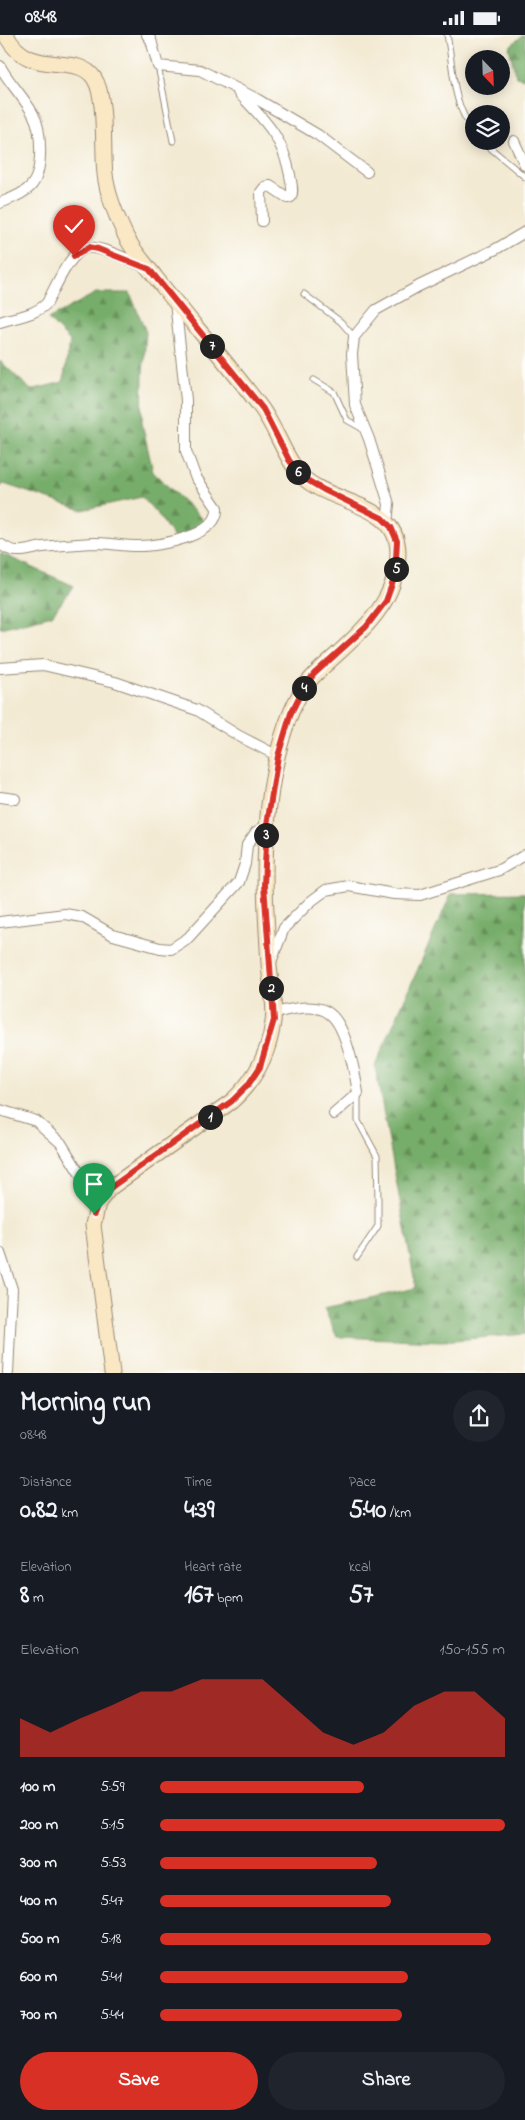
<!DOCTYPE html>
<html lang="en">
<head>
<meta charset="utf-8">
<style>
  body { margin:0; font-family:"Indie Flower",sans-serif; background:#20242c; color:#f1f3f6; height:100vh; display:flex; flex-direction:column; font-size:19px; white-space:nowrap }
  * { box-sizing:border-box; margin:0 }
  p { font-size:16px; color:#9ea1a6 }
  .icon { flex:none; width:28px; height:28px; fill:none; stroke:currentColor; stroke-width:2; stroke-linecap:round; stroke-linejoin:round }
  .map { position:relative; height:1338px; overflow:hidden }
  .details { display:flex; flex-direction:column; background:#171b24; flex:1 }
  .details>* { flex:none }
  .needle { width:32px; rotate:157deg }
  .fabs { position:absolute; left:465px; top:15px; display:grid; gap:10px }
  .fabs a { display:grid; place-items:center; width:45px; height:45px; border-radius:50%; background:#171b24; box-shadow:0 2px 12px #0003; font-size:25px }
  .pin { position:absolute; display:grid; place-items:center; width:42px; height:42px; color:#fff; margin:-51px -21px; border-radius:50% 50% 50% 0; rotate:-45deg; box-shadow:0 0 5px #0007 }
  .pin .icon { rotate:45deg }
  .km { position:absolute; width:25px; height:25px; margin:-12px; border-radius:50%; background:#222; color:#fff; font-size:14px; line-height:25px; text-align:center }
  .round { display:grid; place-items:center; flex:none; width:52px; height:52px; border-radius:26px; background:#20242c }
  .headline { display:flex; align-items:center; justify-content:space-between; height:85px; padding:0 20px }
  h1 { font-size:28px; font-weight:700; line-height:38px }
  .figures { display:grid; grid-template-columns:repeat(3,1fr); gap:8px; height:85px; padding:5px 20px }
  .figures div { display:grid; align-content:center }
  .figures b { font-size:25px; font-weight:700 }
  .figures small { font-size:14px; font-weight:400 }
  .figures p { font-size:14px }
  .chart { height:140px; padding:10px 20px }
  .chart p { display:flex; justify-content:space-between }
  .chart svg { width:100%; height:90px; margin-top:5px; fill:#d93025; opacity:.7 }
  .cta { display:flex; gap:10px; margin-top:auto; padding:10px 20px }
  .cta a { flex:1; height:58px; border-radius:30px; background:#d93025; color:#fff; font-size:20px; font-weight:700; line-height:58px; text-align:center }
  .cta a+a { background:#20242c; color:#f1f3f6 }
  ul { padding:0 20px; list-style:none; font-size:16px }
  li { display:grid; grid-template-columns:80px 60px 1fr; align-items:center; height:38px }
  li i { height:12px; border-radius:6px; background:#d93025 }
  .status { display:flex; justify-content:space-between; align-items:center; height:35px; padding:0 25px; background:#171b24; direction:ltr }
  .status svg { height:14px; fill:currentColor }
  .map>svg:first-child { display:block }
  .forest { fill:url(#forest-firs); stroke:#596c44 }
  .lines { fill:none; stroke-linecap:round; stroke-linejoin:round }
  .lane-casing { stroke:#978a78; stroke-width:7 }
  .street-casing { stroke:#978a78; stroke-width:12 }
  .secondary-casing { stroke:#978a78; stroke-width:17 }
  .lane { stroke:#fff; stroke-width:5 }
  .street { stroke:#fff; stroke-width:10 }
  .secondary { stroke:#fae7c3; stroke-width:15 }
  .route-casing { stroke:#fff; stroke-width:10 }
  .route { stroke:#d93025; stroke-width:6 }
</style>
</head>
<body>
<div class="status"><b>08:48</b><svg viewBox="0 0 49 12"><path d="M0 12V9h3v3zM5 12V6h3v6zM10 12V3h3v9zM15 12V0h3v12zM26 1h20v11H26zM47 4h2v5h-2z"/></svg></div>
<div class="map">
<svg width="525" height="1338" viewBox="0 0 525 1338">
  <defs>
    <pattern id="forest-firs" width="22" height="20" patternUnits="userSpaceOnUse" patternTransform="scale(1.25)"><rect width="22" height="20" fill="#77ad6a"/><path d="M5 1l3.5 6h-7zM16 11l3.5 6h-7z" fill="#638d57"/></pattern>
  </defs>
  <rect width="100%" height="100%" fill="#fdfcf7"/>
  <filter id="ink" filterUnits="userSpaceOnUse"><feTurbulence type="fractalNoise" baseFrequency=".02" numOctaves="2"/><feDisplacementMap in="SourceGraphic" scale="10" xChannelSelector="R" yChannelSelector="G"/><feConvolveMatrix kernelMatrix="1 2 1 2 8 2 1 2 1" color-interpolation-filters="sRGB"/></filter>
  <filter id="wash" filterUnits="userSpaceOnUse"><feTurbulence type="fractalNoise" baseFrequency=".0096" numOctaves="4" result="noise"/><feDisplacementMap in="SourceGraphic" scale="20" xChannelSelector="R" yChannelSelector="G"/><feGaussianBlur stdDeviation="1.12" result="paint"/><feColorMatrix in="noise" values="0 0 0 0 0 0 0 0 0 0 0 0 0 0 0 0 0 1.4 0 .05"/><feComposite in="paint" operator="in"/></filter>
  <g filter="url(#wash)">
    <rect width="100%" height="100%" fill="#f3ead3"/>
    <!-- forest -->
    <path class="forest" d="M523,0h2v44l-9,-2 -7,-30z
      M96,258h34l16,39 -3,42 -1,49 11,49 54,52 -33,14 -15,-22 -17,-19 -60,13 -78,-26 -4,3v-126l31,29 32,-8 7,-41 -22,-22z
      M0,518l74,33 -22,29 -52,13z
      M525,858v441l-83,7 -105,-4 -13,-29 92,-20 -41,-222 76,-172z"/>
  </g>
  <g filter="url(#ink)">
    <g class="lines">
      <defs>
        <path id="lane" d="M447,0c7,32 4,69 27,96
          M158,31l15,75
          M482,106l43,36
          M304,259l37,28 13,15
          M314,345l20,12 13,28 16,9
          M357,1222l21,-31v-26l-1,-44 -19,-35v-28"/>
        <path id="street" d="M147,0l4,5 7,26 42,4 55,28 63,37 49,37
          M0,31c9,17 24,31 33,48 9,16 11,59 -3,73 -8,8 -20,12 -30,16
          M238,57c26,28 44,43 52,83 1,7 4,16 1,22l-3,1 -18,-12 -5,1 -4,5 1,29
          M514,106l11,24
          M0,287c15,-5 36,-7 47,-19 8,-15 23,-52 40,-55 14,-3 45,14 59,19
          M387,489l2,-20 -20,-65 -14,-34 -3,-51 2,-17 22,-27 43,-24 77,-37 29,-17
          M0,509c6,4 10,7 17,7 9,1 18,-3 26,-4 17,-2 33,-3 50,-4 15,0 30,3 46,3 21,0 80,-10 78,-38l-22,-32 -9,-25v-51l-11,-98
          M0,633l43,-3 72,17 82,28 42,26 39,20
          M0,762l15,2
          M0,887l65,-8 17,3 31,18 47,13 11,1 17,-11 51,-56 6,-18 2,-19 9,-13 11,-7
          M271,927l13,-34 26,-26 16,-12 23,-4 45,8 26,1 79,-25 26,-15
          M273,978c17,-3 42,-11 57,1 16,12 25,59 28,79l-24,21
          M0,1075l36,11 25,22 37,60
          M0,1218l12,36 -4,84"/>
        <path id="secondary" d="M6,0c23,45 70,16 88,43 13,19 8,72 11,96 2,19 10,39 18,56 7,18 22,33 33,48 34,43 70,83 103,127 16,20 23,47 39,67 27,34 101,27 100,82 -1,45 -32,74 -63,102 -11,10 -24,20 -32,33 -23,37 -33,94 -36,138 -4,45 -1,91 2,137 1,18 7,40 4,58 -4,32 -18,58 -41,79l-122,87 -12,15 -5,22 19,148"/>
      </defs>
      <!-- lane casing -->
      <use href="#lane" class="lane-casing"/>
      <!-- street casing -->
      <use href="#street" class="street-casing"/>
      <!-- secondary casing -->
      <use href="#secondary" class="secondary-casing"/>
      <!-- lane -->
      <use href="#lane" class="lane"/>
      <!-- street -->
      <use href="#street" class="street"/>
      <!-- secondary -->
      <use href="#secondary" class="secondary"/>
    </g>
  </g>
  <g class="lines" filter="url(#ink)">
    <defs>
      <path id="route" d="M74,221l15,-9 9,2 51,20 114,140 26,51 13,17 22,13 58,28 9,9 6,14 -2,35 -9,25 -20,26 -52,47 -11,15 -12,24 -13,43 -11,69 -3,60 10,135 -14,47 -12,18 -16,16 -122,87 -12,15 -4,11"/>
    </defs>
    <!-- route casing -->
    <use href="#route" class="route-casing"/>
    <!-- route -->
    <use href="#route" class="route"/>
  </g>
</svg>
<div class="fabs">
<a><svg class="needle" viewBox="-14 -14 28 28"><path d="M0-13l5 13h-10z" fill="#e53935"/><path d="M0 13l5-13h-10z" fill="#9ea1a6"/></svg></a>
<a><svg class="icon" aria-label="layers" viewBox="0 0 24 24"><path d="M12 4l9 5-9 5-9-5zM3 14l9 5 9-5"/></svg></a>
</div>
<div class="pin" style="left:94px;top:1179px;background:#1e9e55"><svg class="icon" aria-label="arrive" viewBox="0 0 24 24"><path d="M6 21V4h12l-3 4 3 4H6"/></svg></div>
<div class="pin" style="left:74px;top:221px;background:#d93025"><svg class="icon" aria-label="check" viewBox="0 0 24 24"><path d="M5 12l5 5 9-10"/></svg></div>
<b class="km" style="left:210px;top:1082px">1</b>
<b class="km" style="left:271px;top:953px">2</b>
<b class="km" style="left:266px;top:800px">3</b>
<b class="km" style="left:304px;top:653px">4</b>
<b class="km" style="left:396px;top:534px">5</b>
<b class="km" style="left:298px;top:437px">6</b>
<b class="km" style="left:212px;top:311px">7</b>
</div>
<section class="details">
<div class="headline"><div><h1>Morning run</h1><p>08:48</p></div><a class="round"><svg class="icon" aria-label="share" viewBox="0 0 24 24"><path d="M12 15V3M7 8l5-5 5 5M5 13v7h14v-7"/></svg></a></div>
<div class="figures">
<div><p>Distance</p><b>0.82<small> km</small></b></div>
<div><p>Time</p><b>4:39</b></div>
<div><p>Pace</p><b>5:40<small> /km</small></b></div>
</div>
<div class="figures">
<div><p>Elevation</p><b>8<small> m</small></b></div>
<div><p>Heart rate</p><b>167<small> bpm</small></b></div>
<div><p>kcal</p><b>57</b></div>
</div>
<div class="chart"><p><span>Elevation</span>150–155 m</p>
<svg viewBox="0 0 160 44" preserveAspectRatio="none"><path d="M0 44V25L10 32L20 25L30 19L40 12L50 12L60 6L70 6L80 6L90 19L100 32L110 38L120 32L130 19L140 12L150 12L160 25V44z"/></svg>
</div>
<ul>
<li><b>100 m</b>5:59<i style="width:59%"></i></li>
<li><b>200 m</b>5:15<i style="width:100%"></i></li>
<li><b>300 m</b>5:53<i style="width:63%"></i></li>
<li><b>400 m</b>5:47<i style="width:67%"></i></li>
<li><b>500 m</b>5:18<i style="width:96%"></i></li>
<li><b>600 m</b>5:41<i style="width:72%"></i></li>
<li><b>700 m</b>5:44<i style="width:70%"></i></li>
</ul>
<div class="cta"><a>Save</a><a>Share</a></div>
</section>
</body>
</html>
